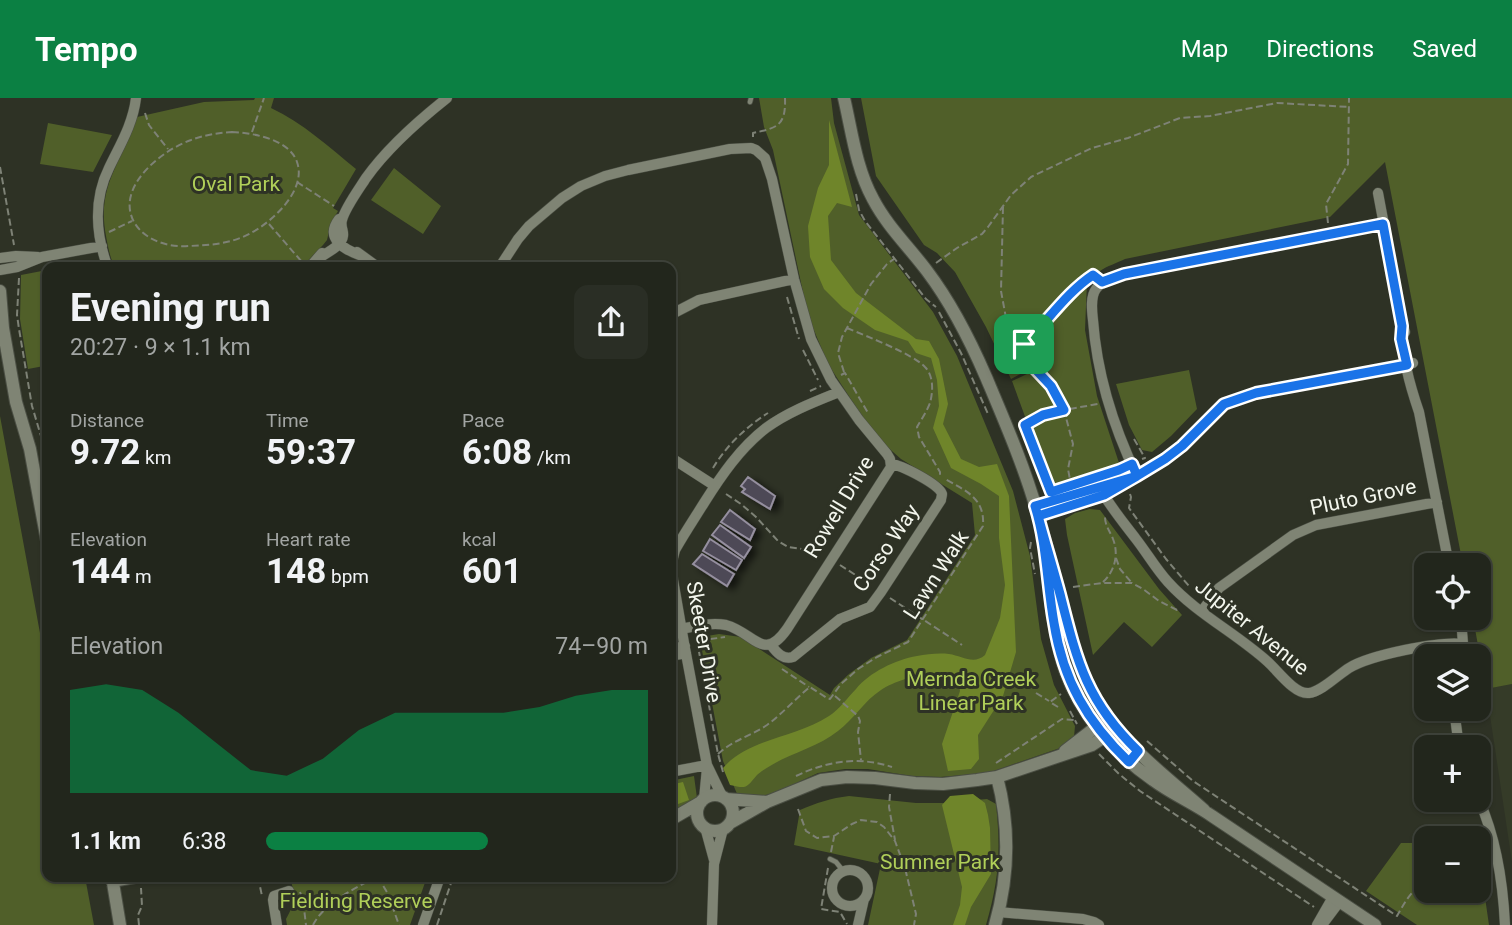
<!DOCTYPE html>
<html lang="en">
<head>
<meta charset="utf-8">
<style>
  body { margin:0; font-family:Roboto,sans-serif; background:#2a2e25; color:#f1f3f6; height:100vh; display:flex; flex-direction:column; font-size:26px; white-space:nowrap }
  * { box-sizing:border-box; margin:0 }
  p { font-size:23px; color:#a2a5a3 }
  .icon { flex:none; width:38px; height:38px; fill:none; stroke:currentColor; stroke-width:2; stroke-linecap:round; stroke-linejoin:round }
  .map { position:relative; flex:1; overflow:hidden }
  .details { position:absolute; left:42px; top:164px; width:634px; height:620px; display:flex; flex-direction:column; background:#22261c; border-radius:14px; box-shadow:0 2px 5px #0004,0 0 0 2px #3f433b }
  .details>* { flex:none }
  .tools { position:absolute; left:1414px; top:455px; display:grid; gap:14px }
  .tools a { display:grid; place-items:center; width:77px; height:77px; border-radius:14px; background:#22261c; box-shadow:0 2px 5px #0004,0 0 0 2px #3f433b; font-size:35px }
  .pin { position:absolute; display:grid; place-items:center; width:60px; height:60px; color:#fff; margin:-30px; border-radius:14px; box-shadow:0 4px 10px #0006 }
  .round { display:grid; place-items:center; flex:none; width:74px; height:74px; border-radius:14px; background:#2a2e25 }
  .overview { display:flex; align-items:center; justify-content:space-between; height:119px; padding:0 28px }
  h1 { font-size:38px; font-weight:700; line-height:52px }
  .stats { display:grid; grid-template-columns:repeat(3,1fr); gap:10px; height:119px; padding:7px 28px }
  .stats div { display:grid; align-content:center }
  .stats b { font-size:35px; font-weight:700 }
  .stats small { font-size:19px; font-weight:400 }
  .stats p { font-size:19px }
  .chart { height:196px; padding:14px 28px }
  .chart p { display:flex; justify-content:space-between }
  .chart svg { width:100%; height:126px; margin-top:7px; fill:#0b8043; opacity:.7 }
  ul { padding:0 28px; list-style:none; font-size:23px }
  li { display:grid; grid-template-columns:112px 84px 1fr; align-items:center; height:52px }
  li i { height:18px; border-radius:9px; background:#0b8043 }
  header { display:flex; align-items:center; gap:42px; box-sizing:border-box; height:98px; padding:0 35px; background:#0b8043; color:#fff }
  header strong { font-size:33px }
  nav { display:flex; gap:38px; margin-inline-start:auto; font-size:24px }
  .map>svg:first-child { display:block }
  .built { fill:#353b28 }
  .green { fill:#505f29 }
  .water { fill:#6f852a }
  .building { fill:#4d4856; stroke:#958f9f; stroke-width:2; filter:url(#shadow) }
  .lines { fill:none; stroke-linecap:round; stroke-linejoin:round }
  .service-casing { stroke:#4b4f44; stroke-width:6 }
  .minor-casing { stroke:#4b4f44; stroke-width:11 }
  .tertiary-casing { stroke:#4b4f44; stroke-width:14 }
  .path { stroke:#7e8276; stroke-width:2; stroke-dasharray:7 3.5; stroke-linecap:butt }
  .service { stroke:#7f8474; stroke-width:4.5 }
  .minor { stroke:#7f8474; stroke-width:10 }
  .tertiary { stroke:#7f8474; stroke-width:12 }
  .route-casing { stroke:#fff; stroke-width:14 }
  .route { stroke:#1a73e8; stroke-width:9 }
  .labels { text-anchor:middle; stroke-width:6; stroke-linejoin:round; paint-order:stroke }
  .park-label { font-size:21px; fill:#b0cf59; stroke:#2e3225 }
  .street-label { font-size:21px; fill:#f3f6ed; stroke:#2e3225 }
</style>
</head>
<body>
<header>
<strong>Tempo</strong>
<nav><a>Map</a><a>Directions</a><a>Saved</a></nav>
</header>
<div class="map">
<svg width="1512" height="827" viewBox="0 0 1512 827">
  <defs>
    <filter id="shadow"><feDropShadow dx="6" dy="3.5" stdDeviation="3.5" flood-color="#0009"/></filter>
  </defs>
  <rect width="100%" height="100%" fill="#2e3225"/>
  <!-- built -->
  <path class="built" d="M1512,586v178l-26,-173z"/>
  <!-- green -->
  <path class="green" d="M255,0h19l-3,10c32,15 58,39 85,61l-23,39 5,3 -7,12 -4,17 -4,5 -22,23h-186c-5,-10 -7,-21 -9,-32 -10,-52 17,-74 31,-119l67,-15 50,-2z
    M759,0h72l3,25 25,92 74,97 24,44 56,135 17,65 11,83 13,46 21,41 -1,11 -14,11 -72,25 -48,4 -28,-1 -44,-7h-23l-27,4 -41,19 -15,4h-24l-15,-35 -22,-116 6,-9 12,-2 22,3 89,58 4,-7 15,-14 22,-16 36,-18 68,-105 -3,-32 -71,-44 -17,-15 -17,-20 -39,-60 -20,-48 -35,-166 -9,-23z
    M861,0h651v586l-26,5 -13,-71h6v-53h-16l-78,-403 -55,55 -205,42c-8,4 -18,7 -25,12 -34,20 -60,66 -76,101l-13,7 -25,-52 -31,-55 -18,-19 -13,-8 -48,-69z
    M48,25l64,12 -19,37 -53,-8z
    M394,70l47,38 -18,28 -52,-34z
    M47,172v90l-3,6 -16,3 -8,-50 1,-44z
    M1087,184l-2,48 12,66 24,73 -69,21 -40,-109 15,-7 10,-22 19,-35z
    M1189,272l8,39 -26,27 -19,16 -10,-2 -13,-25 -13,-41z
    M0,318l47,255v206h38l9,48h-94z
    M1090,411l10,1 59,79 23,26 -30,32 -28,-25 -31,33 -26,-120 -2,-16 10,-6z
    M694,678l3,22 -27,16v-33z
    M849,698l67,7h27l44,-4 9,5c5,47 3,76 -10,121h-118l13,-61 -87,-19 6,-35c16,-7 31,-12 49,-14z
    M1472,726l4,14h-46z
    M1426,742v51h53v-35l10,69h-72l-51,-34 35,-48h14z
    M290,779h137l-17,48h-123l-1,-6c10,-18 9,-23 4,-42z"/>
  <!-- water -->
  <path class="water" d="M829,22l23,87 -15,-4 -9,13 3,44 25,33 60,46 13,2 10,18 9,45 -5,20 18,35 18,8 18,-3 12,32 7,156 -13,44 -25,39 1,24 -8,10 -23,2 -6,-27 18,-53 -2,-11c-17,-13 -60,-2 -77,10 -17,11 -27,29 -43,41 -20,16 -47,22 -68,35 -5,3 -10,6 -13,9 -11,13 -10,14 -27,10l-7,-17c26,-30 73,-30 106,-52 11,-7 18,-18 27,-27 14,-17 39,-29 61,-33 10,-2 22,-3 32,-2 13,2 25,11 36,1l15,-37 5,-33 -6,-47v-42l-18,-12 -30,-16 -18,-40 6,-22 -2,-26 -6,-22 -15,-5 -8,-12 -33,-11 -32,-22 -19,-19 -14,-32 -2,-31 10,-38 11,-23z
    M683,684l6,18 -19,7v-22z
    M973,696l12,9 3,12 2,13 1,46 -20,33 -6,18h-12l7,-20 2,-18 -20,-82 8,-9z"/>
  <!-- building -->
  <path class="building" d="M748,379l27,19 -5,13 -28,-17 3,-3 -4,-3z
    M730,412l25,19 -5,11 -29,-18z
    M720,427l31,22 -7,11 -32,-23z
    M710,441l32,21 -6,10 -33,-19z
    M702,456l32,20 -7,12 -34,-22z"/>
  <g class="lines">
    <defs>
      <path id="service" d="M750,4l1,-4
        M830,761l6,3 8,10"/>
      <path id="minor" d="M1378,95l25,133 2,6
        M339,121c-15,20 6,31 23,37
        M357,154l22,16
        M0,160l16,-2 22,1
        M319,160c7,-5 23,-12 24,-22 1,-5 -3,-10 -1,-16 3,-12 17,-31 24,-42 22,-31 52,-57 81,-80
        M108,170c-12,-32 -15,-68 1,-100 11,-23 24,-44 27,-70
        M309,170l13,-15
        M499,170l19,-29 11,-13 33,-28 19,-12 24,-10 23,-6 102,-21 21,-1 5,2 9,8 7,21 22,100 17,60 20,41 28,40 28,34 3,5 1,8 -104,162c-24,34 -32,4 -61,-4 -14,-3 -30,1 -45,4
        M0,172l17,-3 25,-10 60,-11
        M670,217l29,-15 95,-21
        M1403,228c-3,27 7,60 16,86l30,153
        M670,359l45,29
        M1137,378c-24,-50 -40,-100 -44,-156 -1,-9 -3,-23 3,-31 6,-9 18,-12 28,-16l259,-49
        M1099,389c10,18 24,35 37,52 11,14 20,30 32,43 29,32 68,51 100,80 10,9 27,33 41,31 12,-1 30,-19 40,-25 21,-13 90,-27 114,-24
        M1035,408l70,-21
        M1038,418l66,-21 48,-27 30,-22 42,-42 32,-11 157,-30
        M1202,513l17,-23 74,-53 23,-10 121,-23
        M1461,520l2,26 -1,12
        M771,547c6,8 12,15 22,12l47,-38 30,-12 11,-15 60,-92c0,-2 1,-4 1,-6 -3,-10 -41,-29 -51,-30
        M670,551l15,-3
        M670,558l16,-3
        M1454,611l5,38
        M670,674l37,-7
        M722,698l-15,-31 -23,-122 -12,-69v-12l3,-12c9,-16 19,-31 29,-47 17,-27 36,-55 62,-75 22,-16 48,-26 73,-36
        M704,701l3,-31
        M1479,702c17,38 24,83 26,125
        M705,729l9,33
        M832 790a18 18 0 1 1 36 0a18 18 0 1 1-36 0Z
        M998,814l85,7 11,3 5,3
        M277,827l-4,-25 1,-4 15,-5
        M423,827l17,-48
        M712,827l2,-61 9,-35
        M858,827l6,-26
        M1317,827l16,-28
        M1322,827l18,-24"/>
      <path id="tertiary" d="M844,0c8,34 12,70 29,101 14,27 36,48 54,72 25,33 43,69 59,106 19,45 39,91 52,138 7,26 14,51 21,77 10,37 17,76 38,110 26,43 70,75 107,108
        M0,193l3,37 13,74 14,47 17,92
        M1048,478c4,31 7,64 17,94 16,45 49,83 88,110 19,14 40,23 59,36 54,36 109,73 163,109
        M1065,653l31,-24 9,-2
        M697 715a18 18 0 1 1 36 0a18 18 0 1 1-36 0Z
        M726,701l41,3
        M670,722l31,-18
        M730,725l37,-21 54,-22 26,-3 28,1 40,5 28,1 34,-4 20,-3 95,-32 12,-8 3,-5
        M112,779l8,48
        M112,783l23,-4
        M995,827c14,-49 15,-99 2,-148"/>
    </defs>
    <!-- service casing -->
    <use href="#service" class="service-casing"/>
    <!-- minor casing -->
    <use href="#minor" class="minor-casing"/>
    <!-- tertiary casing -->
    <use href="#tertiary" class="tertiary-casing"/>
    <!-- path -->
    <path class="path" d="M145,15l4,12 19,24
      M232,34c21,1 57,7 65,30 10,28 -24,59 -46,71 -20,11 -40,12 -62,13 -20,2 -45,-6 -55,-24 -19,-35 28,-72 57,-82 13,-5 27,-7 41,-8z
      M252,34l12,-34
      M753,39v-4c24,-5 33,-7 32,-35
      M0,69l14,78
      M297,84l37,24
      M856,96l3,16 6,11 61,78 10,8
      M1003,109l-2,84 5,27 18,26 6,17 6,9 15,16 13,24 9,34 -5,25 3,16
      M1328,125l-2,-19 22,-40 1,-66
      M269,126l33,38
      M109,134l23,-11
      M936,165l21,-15 25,-14 6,-7 23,-32 20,-18 61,-29 36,-10 52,-20 30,-2 67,-13 73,4
      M19,180l-2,37 2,14 13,77 15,50
      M787,199l12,42
      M939,214l22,41 27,61
      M847,230c19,8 66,26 78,39 9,9 8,25 5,36 -3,8 -9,17 -13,24l2,10 21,35v4
      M1025,246c22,-23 41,-51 68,-69l1,1
      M803,252l15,30
      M844,274l-6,-19 4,-16 29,-53 16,-20 7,-5
      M841,277l4,-2 23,40
      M810,293l11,-5
      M1134,341l11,19 -3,1
      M713,370c13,-22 33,-41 55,-55
      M1107,376l14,-4
      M1049,390l-24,-63 27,-13 46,-8
      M726,396l15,10 15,13 22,24 10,6 33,5
      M1130,396l1,3 -2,11 37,51 23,27
      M1031,444l-1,6 5,26
      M1116,460l4,11 11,13
      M840,467l31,20
      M1103,484c12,-11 16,-28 10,-43 -3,-8 -8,-13 -8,-22
      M1073,489l29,-4h30l11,6 16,12 18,9 1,-1
      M890,500l72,47
      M782,571l27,18
      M1036,595l13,8
      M835,598l23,20 2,5 -2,11 3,28
      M1058,609l-8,-5 11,-8
      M1070,613l7,13
      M1147,643l46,40 204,135c8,-14 15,-27 29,-35
      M718,656c15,-14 33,-18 49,-29 15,-11 28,-26 43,-38l17,11 3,1 11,-15 17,-15 19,-12 31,-15 75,-116c2,-28 -17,-35 -38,-47
      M1099,656l20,20 21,17 174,116
      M996,665l66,-44 12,1
      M723,674l-5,-18 -21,-113 28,-4
      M796,678c31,-15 63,-20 96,-9
      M890,696l-1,13 6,33
      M798,711l8,22 11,7 17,-2 18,-12 9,-4 16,2 7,5 11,14 10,27 11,46 -2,11
      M831,754l3,-15
      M828,770l-7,41 19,3 7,12
      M1479,770l3,-3
      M258,779l4,19
      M378,779l10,17 11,31
      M300,794l3,8 3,25
      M139,827l-1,-10 4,-9 -1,-18
      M313,827c12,-23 41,-36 63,-48
      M437,827l16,-48"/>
    <!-- service -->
    <use href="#service" class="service"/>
    <!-- minor -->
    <use href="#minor" class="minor"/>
    <!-- tertiary -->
    <use href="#tertiary" class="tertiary"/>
  </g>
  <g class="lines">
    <defs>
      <path id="route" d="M1024,246l6,17 6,9 15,16 13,24 -21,5 -18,10 26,67 68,-22 13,-6 5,12 -33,19 -66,21c7,26 15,52 22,78 17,67 26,107 78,157l-9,11c-42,-40 -66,-82 -75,-139 -7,-39 -7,-79 -19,-117l102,-30 28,-17 17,-13 42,-42 32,-11 151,-28 -6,-26 1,-13 -19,-102 -259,50 -22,8 -9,-7c-26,17 -46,47 -69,69"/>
    </defs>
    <!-- route casing -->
    <use href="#route" class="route-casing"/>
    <!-- route -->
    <use href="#route" class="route"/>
  </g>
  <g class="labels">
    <!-- park labels -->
    <g class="park-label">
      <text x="236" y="93">Oval Park</text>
      <text x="971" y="588">Mernda Creek<tspan x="971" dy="24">Linear Park</tspan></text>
      <text x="940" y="771">Sumner Park</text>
      <text x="356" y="810">Fielding Reserve</text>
    </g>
    <!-- street labels -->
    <g class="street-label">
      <text transform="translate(1363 399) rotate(-12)" y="7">Pluto Grove</text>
      <text transform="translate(839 409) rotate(-59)" y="7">Rowell Drive</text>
      <text transform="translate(886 450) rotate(-56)" y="7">Corso Way</text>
      <text transform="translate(936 477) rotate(-57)" y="7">Lawn Walk</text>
      <text transform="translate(1252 529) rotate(39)" y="7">Jupiter Avenue</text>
      <text transform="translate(704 544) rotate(80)" y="7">Skeeter Drive</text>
    </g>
  </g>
</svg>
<div class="tools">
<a><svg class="icon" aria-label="locate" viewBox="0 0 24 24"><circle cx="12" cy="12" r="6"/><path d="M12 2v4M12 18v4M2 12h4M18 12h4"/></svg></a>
<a><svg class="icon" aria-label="layers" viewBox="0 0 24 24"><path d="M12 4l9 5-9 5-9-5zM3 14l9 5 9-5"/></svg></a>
<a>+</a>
<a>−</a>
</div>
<div class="pin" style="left:1024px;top:246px;background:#1e9e55"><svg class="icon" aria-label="arrive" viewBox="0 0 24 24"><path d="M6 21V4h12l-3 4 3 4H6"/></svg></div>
<section class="details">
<div class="overview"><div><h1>Evening run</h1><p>20:27 · 9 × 1.1 km</p></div><a class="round"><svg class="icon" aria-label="share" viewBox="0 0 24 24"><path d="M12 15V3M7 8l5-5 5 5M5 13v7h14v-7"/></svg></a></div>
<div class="stats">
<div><p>Distance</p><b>9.72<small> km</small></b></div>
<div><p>Time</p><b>59:37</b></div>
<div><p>Pace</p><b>6:08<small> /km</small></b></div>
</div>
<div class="stats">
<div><p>Elevation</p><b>144<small> m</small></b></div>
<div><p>Heart rate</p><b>148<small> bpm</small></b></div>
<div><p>kcal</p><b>601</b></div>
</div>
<div class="chart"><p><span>Elevation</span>74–90 m</p>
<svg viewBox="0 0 160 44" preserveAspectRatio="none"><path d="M0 44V8L10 6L20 8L30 16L40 26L50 36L60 38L70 32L80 22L90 16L100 16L110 16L120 16L130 14L140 10L150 8L160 8V44z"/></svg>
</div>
<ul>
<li><b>1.1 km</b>6:38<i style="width:58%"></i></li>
</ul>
</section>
</div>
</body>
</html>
